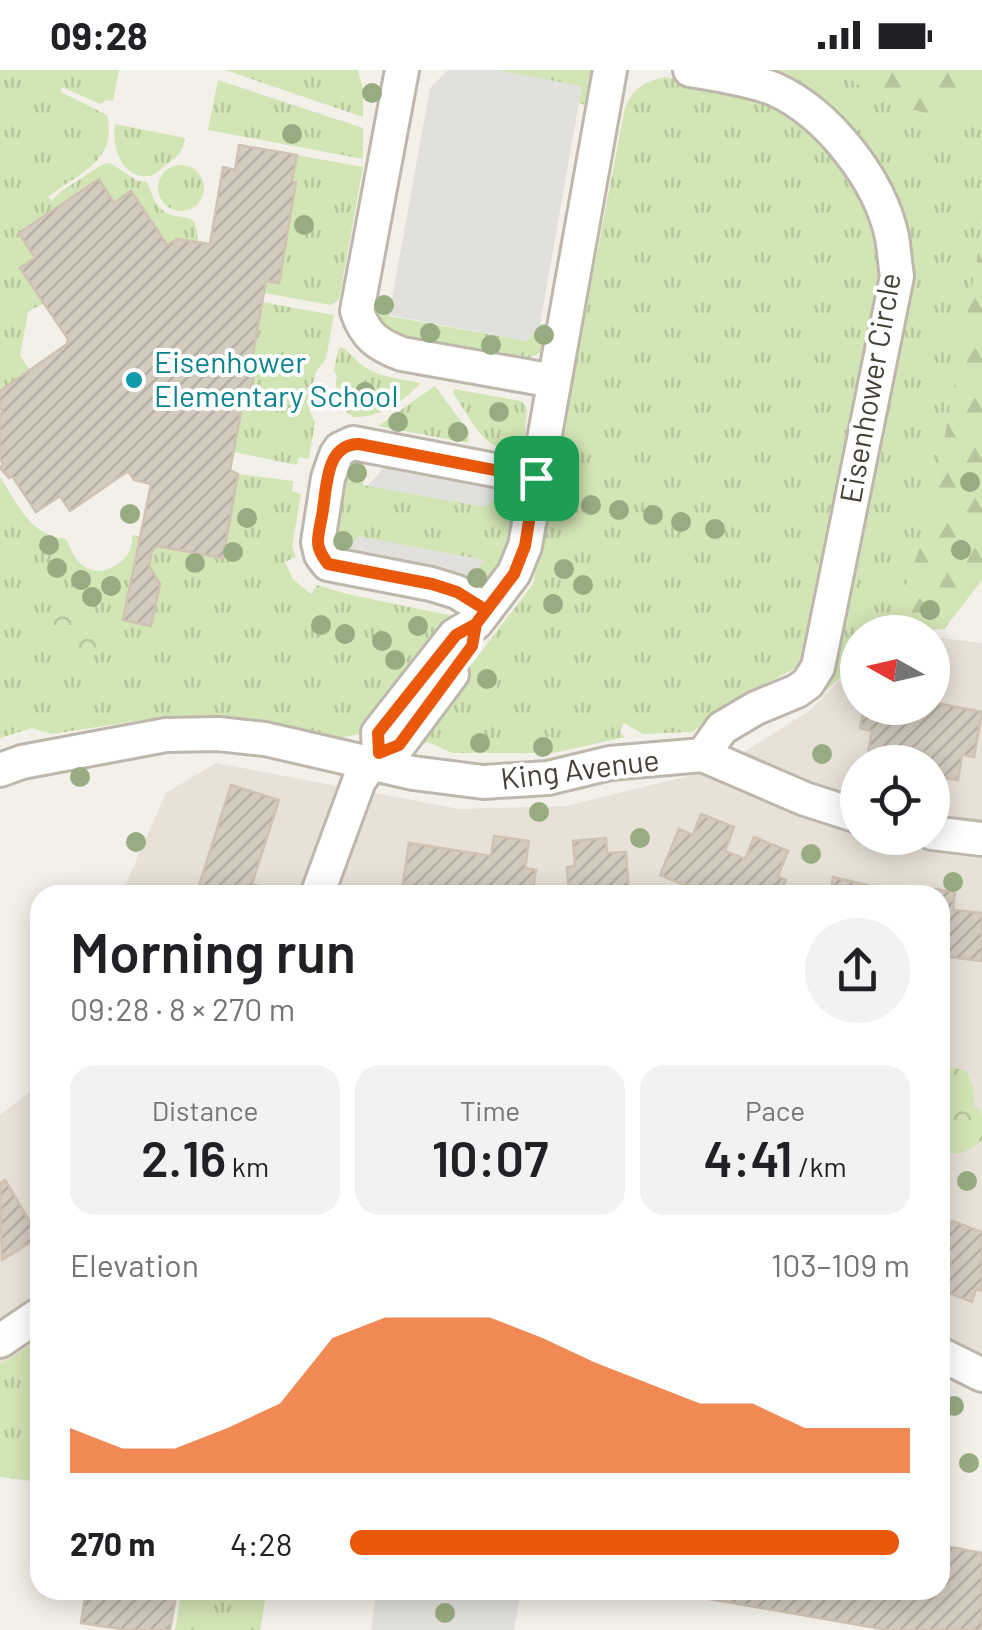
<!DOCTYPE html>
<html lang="en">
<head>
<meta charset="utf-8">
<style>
  body { margin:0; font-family:Barlow,sans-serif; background:#f2f2f2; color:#202124; height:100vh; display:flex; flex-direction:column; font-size:38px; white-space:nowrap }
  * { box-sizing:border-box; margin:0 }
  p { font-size:32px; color:#757577 }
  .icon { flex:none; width:55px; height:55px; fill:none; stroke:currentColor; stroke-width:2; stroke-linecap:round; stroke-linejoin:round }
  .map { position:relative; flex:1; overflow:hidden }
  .panel { position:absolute; left:30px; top:815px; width:920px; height:715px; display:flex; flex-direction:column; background:#fff; border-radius:30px; box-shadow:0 5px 25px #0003 }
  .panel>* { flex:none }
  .needle { width:65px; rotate:278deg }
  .buttons { position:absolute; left:840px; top:545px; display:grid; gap:20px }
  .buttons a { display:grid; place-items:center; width:110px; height:110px; border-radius:50%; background:#fff; box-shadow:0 5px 25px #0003; font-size:50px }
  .pin { position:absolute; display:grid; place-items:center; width:85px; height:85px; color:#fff; margin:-42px; border-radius:20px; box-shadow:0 5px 15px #0006 }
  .round { display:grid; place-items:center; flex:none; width:105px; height:105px; border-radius:52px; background:#f2f2f2 }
  .headline { display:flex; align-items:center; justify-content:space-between; height:170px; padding:0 40px }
  h1 { font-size:55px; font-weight:600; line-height:75px }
  .stats { display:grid; grid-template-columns:repeat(3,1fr); gap:15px; height:170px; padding:10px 40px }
  .stats div { display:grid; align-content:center; border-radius:25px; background:#f2f2f2; text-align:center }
  .stats b { font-size:50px; font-weight:600 }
  .stats small { font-size:28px; font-weight:400 }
  .stats p { font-size:28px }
  .chart { height:280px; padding:20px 40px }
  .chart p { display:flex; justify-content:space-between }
  .chart svg { width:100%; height:180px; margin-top:10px; fill:#ea580c; opacity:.7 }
  ul { padding:0 40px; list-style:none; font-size:32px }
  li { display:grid; grid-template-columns:160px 120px 1fr; align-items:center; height:75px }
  li i { height:25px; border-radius:12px; background:#ea580c }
  .status { display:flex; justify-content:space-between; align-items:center; height:70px; padding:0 50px; background:#fff; direction:ltr }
  .status svg { height:28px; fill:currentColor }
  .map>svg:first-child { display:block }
  .residential { fill:#e7e1d7; fill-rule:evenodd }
  .grass { fill:url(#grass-tufts) }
  .forest { fill:url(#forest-firs) }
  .park { fill:url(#park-crowns) }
  .parking { fill:#e2e0dd }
  .building { fill:url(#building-hatch); stroke:#cfc2b3; stroke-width:2.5 }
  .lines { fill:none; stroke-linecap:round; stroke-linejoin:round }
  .minor-casing { stroke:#beb7ac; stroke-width:38 }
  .minor { stroke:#fff; stroke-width:32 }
  .tree { fill:#98ac82 }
  .route-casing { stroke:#fff; stroke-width:20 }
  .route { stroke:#ea580c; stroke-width:12 }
  .culture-dot { fill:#0f9aa8; stroke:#fff; stroke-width:4 }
  .labels { text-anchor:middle; stroke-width:8; stroke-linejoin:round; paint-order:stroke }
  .culture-label { font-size:30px; fill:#0d838f; stroke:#fff; text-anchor:start }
  .street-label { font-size:30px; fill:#464038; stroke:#fff }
</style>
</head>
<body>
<div class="status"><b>09:28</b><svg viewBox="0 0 49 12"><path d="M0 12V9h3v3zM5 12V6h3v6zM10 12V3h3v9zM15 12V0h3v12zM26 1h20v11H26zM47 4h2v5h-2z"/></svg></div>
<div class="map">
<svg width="982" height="1560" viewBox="0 0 982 1560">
  <defs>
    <pattern id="grass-tufts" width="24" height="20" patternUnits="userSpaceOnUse" patternTransform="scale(2.5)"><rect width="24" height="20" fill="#d2e5b4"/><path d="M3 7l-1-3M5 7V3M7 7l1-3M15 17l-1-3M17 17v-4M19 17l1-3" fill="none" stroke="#b6c69c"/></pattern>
    <pattern id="forest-firs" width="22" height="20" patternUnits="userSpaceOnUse" patternTransform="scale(2.5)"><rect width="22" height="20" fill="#d2e5b4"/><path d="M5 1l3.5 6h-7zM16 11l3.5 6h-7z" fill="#b6c69c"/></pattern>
    <pattern id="park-crowns" width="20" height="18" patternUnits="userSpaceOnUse" patternTransform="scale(2.5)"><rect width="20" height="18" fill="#d2e5b4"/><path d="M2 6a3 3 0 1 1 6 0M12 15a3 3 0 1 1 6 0" fill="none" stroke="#b6c69c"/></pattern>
    <pattern id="building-hatch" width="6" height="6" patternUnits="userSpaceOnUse" patternTransform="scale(2.5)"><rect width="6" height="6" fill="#d4cbbf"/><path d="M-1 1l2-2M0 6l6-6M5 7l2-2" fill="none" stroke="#b7afa5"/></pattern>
  </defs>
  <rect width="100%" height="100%" fill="#f3f0e9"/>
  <!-- residential -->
  <path class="residential" d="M933,567l49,6v744l-42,-20v-472h-819l45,-102 50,-30 243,46 107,-3 151,-37 92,-58 48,-49 1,46h74zM858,692h74v76h-74z
    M40,1008v279l-40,26v-268l35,-27z"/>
  <!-- grass -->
  <path class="grass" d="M0,0h119l-6,31 -7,-1 -6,4 -38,-17 -1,5 46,23c11,48 -30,58 -59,82l4,4 8,-9 43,-28 7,-1 28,18 9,1c5,11 7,23 18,30 18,11 32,-5 33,30l-21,-3 -10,6 -36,-53 -17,11 -16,-23 -78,53 15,25 9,45 -16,9 -8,44 10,14 -30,21z
    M225,0h133l5,20v27z
    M495,0h99l-6,36 -9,-3 3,-16z
    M744,0h88l65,35 55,16 30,-30v129l-6,45 -47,257 -40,110h-31l-1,30 -31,29 13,-47 72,-357 -33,-117z
    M665,7l91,19 44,23 59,67 18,52 5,32 -74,392 -86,44 -29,26 -50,2 -19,-11 -4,9 5,5 -72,16h-101l-24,-11 -5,2 -4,-4 3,-11 111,-145 92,-476c9,-20 18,-26 40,-31z
    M218,10l145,48v31l-155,-29z
    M115,54l70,14c-2,13 -6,18 -17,25 -6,4 -11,12 -19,13 -29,2 -37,-30 -34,-52z
    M297,85l66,12 -24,133 -8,5 -67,-12 2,-12 13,2 17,-100 -4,-2z
    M158 118a23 23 0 1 1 46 0a23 23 0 1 1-46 0Z
    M379,228h7l4,4 -1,14 138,25 13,-17h6l3,3c-3,21 -2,27 -25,31l-125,-22c-15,-8 -21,-16 -26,-33z
    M262,232l72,13 -8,44 -9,11 -8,24 1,18 5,10 -6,37 -10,-2 -2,8 -63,-13 11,-62 6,-1 4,-22 -4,-3z
    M341,277c10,5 16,16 27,22 15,9 35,10 52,14 -16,19 -41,35 -66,34 -16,-9 -21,-23 -17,-41l-3,-5 4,-21z
    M435,316l34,46 -1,11 -90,-17z
    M454,319l67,12 6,7 -2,26 -5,13c-35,11 -49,-30 -66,-52z
    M350,390l15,2 -2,23 123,22 16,-19 14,5c2,42 -13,68 -36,101l-14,-6 17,-28 -142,-3 -7,-6z
    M238,404l55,7 -1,10 9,3 -9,53 4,10 -11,5 8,17 18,15 6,-9 30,9 111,23 -93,116 -26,5 -113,-21h-63l-111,17 -20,-6 -32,10v-261c18,27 30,59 66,62 5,10 9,22 19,28 14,10 37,-1 44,-15 3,-5 3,-11 4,-17l7,2 -17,82 28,6 9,-41 -11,-18 3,-15 4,-5 67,12z
    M40,1269v143l-40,-5v-112z
    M182,1520h85l-7,40h-85z"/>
  <!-- forest -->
  <path class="forest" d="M832,0h150v21l-30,30 -55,-16z
    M982,150v360l-38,49 -55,3 40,-110 47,-257z"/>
  <!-- park -->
  <path class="park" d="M72,530l33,34 -4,13 -17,14 -9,-1 -30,-35c4,-10 16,-21 27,-25z
    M940,994l27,7 7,20v14l8,10v25c-12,12 -25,16 -42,13z"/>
  <!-- parking -->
  <path class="parking" d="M448,0h47l87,16 -42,238 -13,17 -138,-26 41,-227z
    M385,396l117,22 -16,19 -118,-21z
    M358,466l126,24 -15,23 -128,-26z
    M377,1520h144l-7,40h-143z"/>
  <!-- building -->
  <path class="building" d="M239,75l58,10 -5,26 4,1 -17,101 -13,-2 -15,83 4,2 -4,23 -6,1 -15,80 8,4 -15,84 -67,-12 -4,5 -3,15 11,18 -9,42 -28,-6 28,-136 -17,-4 -6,-9 -58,40 -10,-15 -24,16 -24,-36 -3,2 -9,-10 3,-4 -3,-5v-46l3,-1 -3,-5v-16l67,-47 1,-5 -48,-71 15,-10 -16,-25 80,-54 15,24 17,-12 36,54 10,-6 33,5 13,-77 12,3z
    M932,632l50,10 -8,45 -12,-2 -4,25 -26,-4v-14h-11l2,-11 -16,-3 -3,14h-38l6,-31 -12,-3 4,-20h68z
    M231,715l48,15 -27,84 14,4 -3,7h-67z
    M701,744l33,13 -9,24 20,8 9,-22 34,14 -10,25 8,4 -6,15h-70l-50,-20 19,-46 14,6z
    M494,766l35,5 -4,27 11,2 -4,25h-91l-39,-6 7,-46 82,13z
    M606,768l1,15 19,-1 3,43h-60l-2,-28 8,-1 -2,-25z
    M833,807l34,8 -2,10h-35z
    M921,817l34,5 -2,18 29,3v48l-42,-5v-61h-20z
    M5,1110l34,57 -37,23 -2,-77z
    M952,1151l30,11v59l-6,-2 -4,13 -31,-12 9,-27 -10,-3v-6z
    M940,1475l42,8v77h-94l-230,-40h282z
    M86,1520h91l-7,40h-42l-47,-7z"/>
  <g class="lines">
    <defs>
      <path id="minor" d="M402,0l-45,241c8,25 21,34 45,43l152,27
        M690,0c25,4 62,10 84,19 54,24 106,91 118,148 2,13 3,26 5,39l-79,391 -10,16 -11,8 -41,17 -34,20 -19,27
        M486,540l-29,-18 -26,-8 -103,-20 -7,-9 -3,-13 10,-64 8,-23 4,-6 13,-6 183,35
        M379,683l-1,-20 77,-98 21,-12 10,-13 28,-37 11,-27 85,-476
        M0,700l22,-8 144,-27 52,-1 47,5 148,34 70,9 65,-4 62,-15 93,-8 102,44 53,17
        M932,763l50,6
        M317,825l42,-114 20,-28 20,-8 53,-71
        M0,1271l40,-27
        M940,1284l42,21"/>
    </defs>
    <!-- minor casing -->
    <use href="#minor" class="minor-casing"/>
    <!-- minor -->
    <use href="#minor" class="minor"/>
  </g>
  <!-- trees -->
  <g class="tree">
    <circle cx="372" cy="23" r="10"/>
    <circle cx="292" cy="64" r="10"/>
    <circle cx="304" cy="155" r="10"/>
    <circle cx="384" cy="235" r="10"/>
    <circle cx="430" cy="263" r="10"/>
    <circle cx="544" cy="265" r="10"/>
    <circle cx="491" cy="275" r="10"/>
    <circle cx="365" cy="322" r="10"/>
    <circle cx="499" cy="342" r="10"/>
    <circle cx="398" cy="352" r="10"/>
    <circle cx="458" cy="362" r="10"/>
    <circle cx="357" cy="403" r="10"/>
    <circle cx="970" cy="412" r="10"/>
    <circle cx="591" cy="435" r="10"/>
    <circle cx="619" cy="440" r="10"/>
    <circle cx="130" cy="444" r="10"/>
    <circle cx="653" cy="445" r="10"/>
    <circle cx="247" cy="448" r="10"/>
    <circle cx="681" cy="452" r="10"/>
    <circle cx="715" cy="459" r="10"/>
    <circle cx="343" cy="471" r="10"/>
    <circle cx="49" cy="475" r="10"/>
    <circle cx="961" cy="480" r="10"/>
    <circle cx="233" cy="482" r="10"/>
    <circle cx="195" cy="493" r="10"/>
    <circle cx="57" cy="498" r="10"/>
    <circle cx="564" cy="499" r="10"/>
    <circle cx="477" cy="508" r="10"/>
    <circle cx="81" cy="510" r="10"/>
    <circle cx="583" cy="515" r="10"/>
    <circle cx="111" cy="516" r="10"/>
    <circle cx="92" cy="527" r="10"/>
    <circle cx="553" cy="534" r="10"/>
    <circle cx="930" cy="540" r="10"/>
    <circle cx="321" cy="555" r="10"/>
    <circle cx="418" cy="556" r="10"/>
    <circle cx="345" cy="564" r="10"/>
    <circle cx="382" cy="571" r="10"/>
    <circle cx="395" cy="590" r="10"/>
    <circle cx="487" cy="609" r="10"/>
    <circle cx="480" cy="673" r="10"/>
    <circle cx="543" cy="677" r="10"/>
    <circle cx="822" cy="684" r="10"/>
    <circle cx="80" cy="707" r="10"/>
    <circle cx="539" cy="742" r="10"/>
    <circle cx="640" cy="768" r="10"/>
    <circle cx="136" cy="772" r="10"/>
    <circle cx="811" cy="784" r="10"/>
    <circle cx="953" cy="812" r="10"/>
    <circle cx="967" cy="1111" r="10"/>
    <circle cx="954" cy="1336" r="10"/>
    <circle cx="969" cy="1393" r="10"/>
    <circle cx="445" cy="1543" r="10"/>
  </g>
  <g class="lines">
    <defs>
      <path id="route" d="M536,408l-11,68 -11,28 -38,50 -4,22 -73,99 -20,8 -1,-20 78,-98 20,-11 10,-14 -29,-18 -25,-8 -104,-20c-5,-7 -10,-14 -10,-22 0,-11 4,-23 5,-33 4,-24 3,-65 36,-65l177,34"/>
    </defs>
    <!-- route casing -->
    <use href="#route" class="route-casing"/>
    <!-- route -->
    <use href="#route" class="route"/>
  </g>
  <!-- markers -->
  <circle class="culture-dot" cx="134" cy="310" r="10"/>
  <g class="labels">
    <!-- culture labels -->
    <g class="culture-label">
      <text x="154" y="303">Eisenhower<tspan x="154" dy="34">Elementary School</tspan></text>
    </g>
    <!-- street labels -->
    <g class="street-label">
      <text transform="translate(871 318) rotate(-80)" y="10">Eisenhower Circle</text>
      <text transform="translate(580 700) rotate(-7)" y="10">King Avenue</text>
    </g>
  </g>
</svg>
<div class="buttons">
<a><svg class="needle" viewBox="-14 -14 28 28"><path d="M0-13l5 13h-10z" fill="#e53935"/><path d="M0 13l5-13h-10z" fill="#757577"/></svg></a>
<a><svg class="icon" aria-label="locate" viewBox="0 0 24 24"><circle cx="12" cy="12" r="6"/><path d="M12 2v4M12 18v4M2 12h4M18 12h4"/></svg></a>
</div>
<div class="pin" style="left:536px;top:408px;background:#1e9e55"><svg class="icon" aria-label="arrive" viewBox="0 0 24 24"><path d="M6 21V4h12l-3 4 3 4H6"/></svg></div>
<section class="panel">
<div class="headline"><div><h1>Morning run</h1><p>09:28 · 8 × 270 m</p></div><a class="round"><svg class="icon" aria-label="share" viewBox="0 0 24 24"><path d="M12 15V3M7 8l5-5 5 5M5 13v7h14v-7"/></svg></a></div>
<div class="stats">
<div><p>Distance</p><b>2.16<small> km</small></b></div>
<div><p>Time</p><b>10:07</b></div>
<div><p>Pace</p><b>4:41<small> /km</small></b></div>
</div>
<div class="chart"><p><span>Elevation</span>103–109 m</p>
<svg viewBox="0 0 160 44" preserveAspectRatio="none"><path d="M0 44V33L10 38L20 38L30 33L40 27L50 11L60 6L70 6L80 6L90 11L100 17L110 22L120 27L130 27L140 33L150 33L160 33V44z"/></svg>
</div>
<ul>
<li><b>270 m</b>4:28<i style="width:98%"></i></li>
</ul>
</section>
</div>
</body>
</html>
